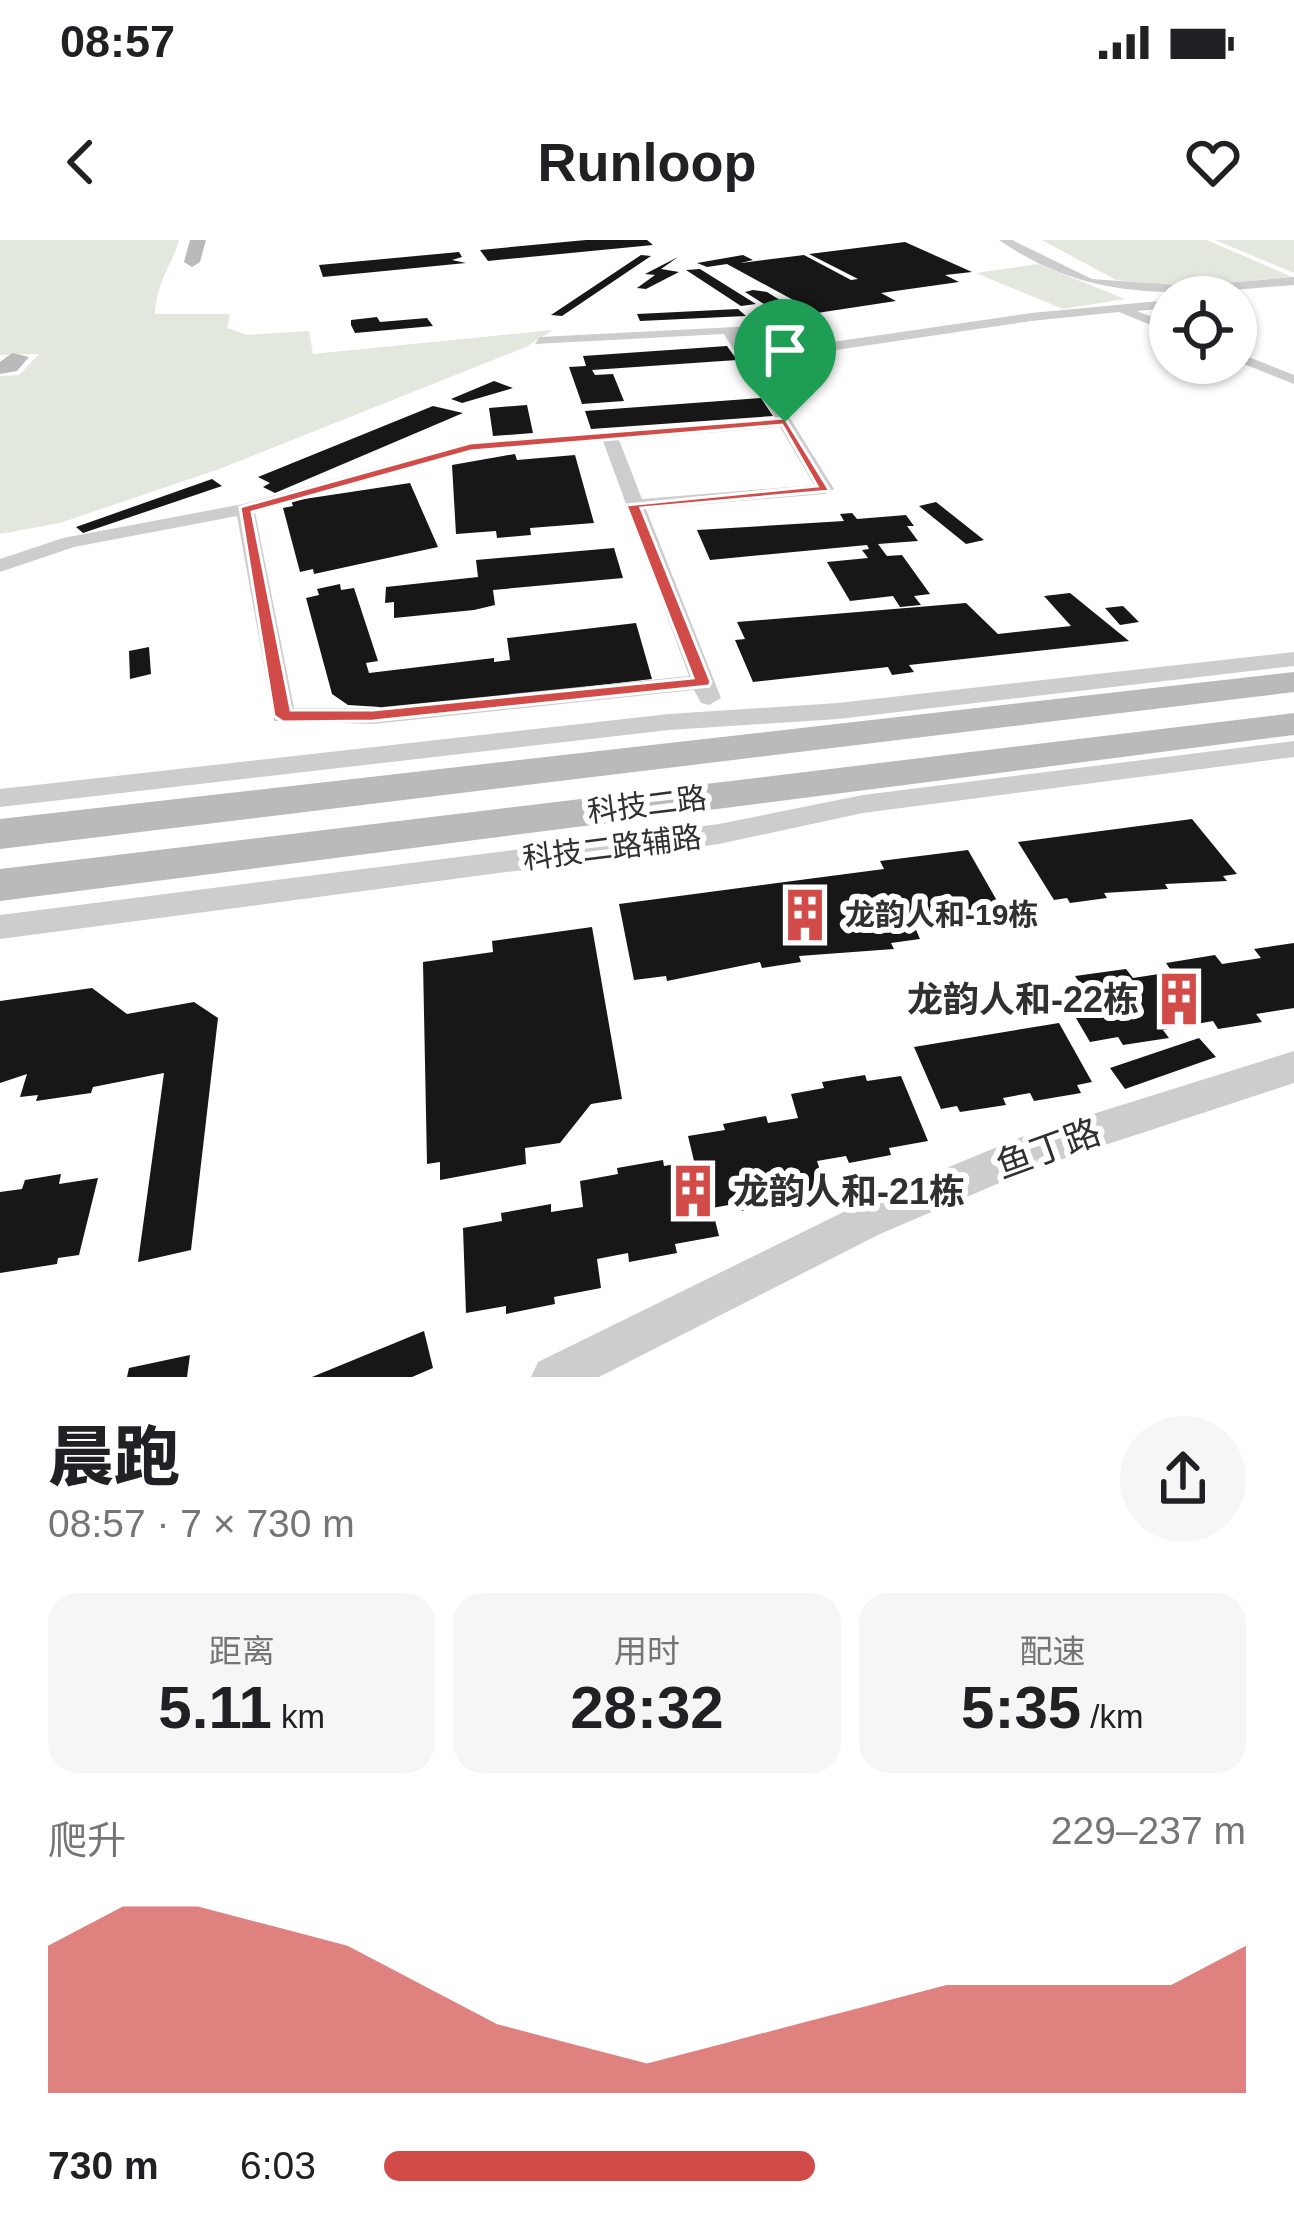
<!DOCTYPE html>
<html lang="zh">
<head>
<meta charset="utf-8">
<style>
  body { margin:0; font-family:Helvetica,"Noto Sans SC",sans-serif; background:#f6f6f6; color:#202124; height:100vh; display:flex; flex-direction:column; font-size:45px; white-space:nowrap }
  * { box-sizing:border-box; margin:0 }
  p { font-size:39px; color:#757577 }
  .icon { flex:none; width:66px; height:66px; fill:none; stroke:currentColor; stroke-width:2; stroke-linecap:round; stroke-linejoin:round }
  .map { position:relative; height:1137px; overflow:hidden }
  .details { display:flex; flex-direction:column; background:#fff; flex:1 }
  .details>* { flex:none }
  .controls { position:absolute; left:1149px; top:36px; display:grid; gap:24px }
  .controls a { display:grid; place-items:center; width:108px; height:108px; border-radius:50%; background:#fff; box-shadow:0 3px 9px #0004; font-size:60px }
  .pin { position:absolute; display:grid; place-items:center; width:102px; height:102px; color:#fff; margin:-123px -51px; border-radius:50% 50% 50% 0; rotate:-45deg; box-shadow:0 0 12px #0007 }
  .pin .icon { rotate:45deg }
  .round { display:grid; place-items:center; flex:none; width:126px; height:126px; border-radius:63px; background:#f6f6f6 }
  .overview { display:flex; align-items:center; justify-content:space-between; height:204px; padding:0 48px }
  h1 { font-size:66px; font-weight:800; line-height:90px }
  .metrics { display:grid; grid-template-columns:repeat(3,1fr); gap:18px; height:204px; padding:12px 48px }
  .metrics div { display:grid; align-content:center; border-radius:30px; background:#f6f6f6; text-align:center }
  .metrics b { font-size:60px; font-weight:800 }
  .metrics small { font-size:33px; font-weight:400 }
  .metrics p { font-size:33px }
  .chart { height:336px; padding:24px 48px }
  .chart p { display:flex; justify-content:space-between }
  .chart svg { width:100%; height:216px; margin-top:12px; fill:#d14c49; opacity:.7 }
  ul { padding:0 48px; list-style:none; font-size:39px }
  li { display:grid; grid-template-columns:192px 144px 1fr; align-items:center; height:90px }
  li i { height:30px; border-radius:15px; background:#d14c49 }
  .status { display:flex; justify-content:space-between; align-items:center; height:84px; padding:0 60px; background:#fff; direction:ltr }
  .status svg { height:33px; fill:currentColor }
  header { display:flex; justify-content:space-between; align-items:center; height:156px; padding:0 48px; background:#fff; font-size:54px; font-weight:800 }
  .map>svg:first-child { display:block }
  .green { fill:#e2e8dd }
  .building { fill:#171717 }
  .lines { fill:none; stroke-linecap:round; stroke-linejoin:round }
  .street { fill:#cdcdcd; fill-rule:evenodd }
  .secondary { fill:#bababa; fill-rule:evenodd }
  .route { fill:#d14c49; stroke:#fff; stroke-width:3; fill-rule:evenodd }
  .labels { text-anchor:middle; stroke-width:12; stroke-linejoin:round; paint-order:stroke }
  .street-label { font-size:30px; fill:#303030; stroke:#fff }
  .poi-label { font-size:30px; font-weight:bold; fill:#303030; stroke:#fff; text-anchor:start }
  .near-poi-label { font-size:36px; font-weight:bold; fill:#303030; stroke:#fff; text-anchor:end }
  .near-street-label { font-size:36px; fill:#303030; stroke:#fff }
</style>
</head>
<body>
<div class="status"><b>08:57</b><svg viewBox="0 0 49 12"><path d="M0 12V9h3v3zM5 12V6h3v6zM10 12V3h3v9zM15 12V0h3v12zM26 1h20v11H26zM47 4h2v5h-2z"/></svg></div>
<header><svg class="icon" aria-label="back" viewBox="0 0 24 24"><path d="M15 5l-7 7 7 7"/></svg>Runloop<svg class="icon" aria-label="heart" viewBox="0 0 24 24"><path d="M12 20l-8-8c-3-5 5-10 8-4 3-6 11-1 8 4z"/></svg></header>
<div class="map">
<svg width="1294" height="1137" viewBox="0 0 1294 1137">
  <rect width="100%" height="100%" fill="#fff"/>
  <!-- green -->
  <path class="green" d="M0,0h179c-9,30 -22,40 -24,74h75l-3,14 20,7 62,-4 4,23 240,-24 -27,17 -304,121 -162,55 -60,11v-158l19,-1 20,-21 -39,1z
    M1042,0h165l85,37 -110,10 -66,-7z
    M1215,0h79v33z
    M1038,24l87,35 -62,10 -87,-36z"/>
  <!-- building -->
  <path class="building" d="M586,0h61l6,5 -165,16 -8,-11z
    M905,2l67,30 -27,3 14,7 -78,11 15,8 -79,12 -90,-49 -20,3 -10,-4 46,-8 10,5 -12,3 63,-8 47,25 7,-1 -49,-25z
    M459,12l3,5 -10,3 14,3 -143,14 -4,-12z
    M641,15l10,1 -89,60 -11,-1z
    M678,17l-17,12 18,3 -33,17 -9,-1 18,-13 -10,-1z
    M700,29l56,35 -15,2 -55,-36z
    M753,50l14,2 32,20 -19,2 -35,-22z
    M738,69l8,7 -106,5 -3,-7z
    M377,77l3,5 47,-4 6,8 -78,7 -4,-8v-5z
    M727,106l10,14 -145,10 3,5 18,-1 11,27 -42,3 -13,-37 17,-1 -3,-10z
    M494,141l19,7 -51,15 -11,-4z
    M761,158l12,18 -182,13 -6,-18z
    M527,165l6,28 -40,3 -4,-28z
    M433,166l30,7 -188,80 -12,-6 7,-4 -12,-6z
    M515,214l2,6 58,-5 19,68 -64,5 1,7 -34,3 -1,-7 -40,3 -4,-69z
    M212,239l10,7 -139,47 -7,-6z
    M410,243l28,64 -124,27 -1,-5 -13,3 -17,-64 10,-2 -2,-5z
    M936,262l48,38 -18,4 -47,-38z
    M852,273l5,6 49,-4 8,11h-7l11,15 -40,3 9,12 15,-1 28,39 -16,2 7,9 -21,2 -7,-11 -43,5 -23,-39 41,-4 -6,-8 7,-1 -2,-4 -157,15 -13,-30 147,-9 -4,-7z
    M614,308l9,30 -130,12 2,15 -21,5 -80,8v-16l-9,1 1,-16 92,-10 -2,-17z
    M340,344l1,6 13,-2 24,73 -12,2 3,10 125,-15v4l16,-2 -3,-22 129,-15 16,56 -273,32 1,-4 -32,-2 -16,-11 -26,-96 13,-3 -2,-6z
    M1070,353l59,48 -220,24 5,7 -22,3 -4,-8 -135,15 -18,-42 10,-1 -8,-17 229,-19 32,31 73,-8 -27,-30z
    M1123,366l16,16 -19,3 -15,-17z
    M149,407l2,27 -21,5 -1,-28z
    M1192,579l45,55 -14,2 4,5 -62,3 3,5 -64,4 3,5 -37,5 -3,-5 -13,2 -36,-58z
    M968,610l36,63 -31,4 3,7 -35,6 -4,-8 -23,3 6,14 -29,4 3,6 -95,7 2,6 -39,6 -2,-6 -93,19 -1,-5 -32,4 -15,-76 265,-35 -4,-8z
    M592,687l30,172 -31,5 -31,39 -35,5 1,16 -86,16v-18l-13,2 -4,-202 70,-10 -1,-11z
    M1294,703v65l-38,6 6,8 -44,7 -5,-8 -50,9 6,8 -46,7 -5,-8 -28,5 -31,-53 22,-4 -6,-9 51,-7 7,9 39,-6 -6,-9 49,-8 7,9 39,-6 -7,-9z
    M92,748l35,26 67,-12 24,16 -27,232 -53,12 26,-189 -71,14 -2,6 -55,8 2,-6 -18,2 7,-23 -27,9v-82z
    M1059,783l33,59 -15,3 4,8 -47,8 -4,-8 -27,5 3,7 -46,7 -3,-6 -16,3 -27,-62z
    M1199,798l17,19 -91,32 -15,-21z
    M865,835l2,6 34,-5 27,65 -39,7 2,7 -42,8 -3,-7 -29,5 9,27 -41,7 2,8 -45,8 -2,-8 -28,5 7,28 -44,8 2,9 -48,9 -1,-9 -31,6 4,29 -47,9 1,7 -49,10v-8l-40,7 -3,-85 39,-7 -1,-8 50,-9v8l32,-5 -3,-26 38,-7 -1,-6 46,-8 1,6 30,-5 -6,-25 37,-6 -2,-6 43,-8 2,7 30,-5 -7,-24 33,-6 -2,-6z
    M61,934l-2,10 39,-6 -19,77 -21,3 -1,6 -57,9v-81l22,-3 3,-9z
    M424,1091l9,37 -21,9h-100z
    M190,1115l-3,22h-60l2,-9z"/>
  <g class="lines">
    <!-- street -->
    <path class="street" d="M999,0h13l80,39 98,7 104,-9v8c-109,9 -200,21 -295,-45z
      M1170,60v8l-33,3 33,13v9l-51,-21 -88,9 -276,41 79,127 -9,5 -179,15 75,189 -12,7 -8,-2 -7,-13 -321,34 -99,-3 -37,-205 -163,31 -74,25v-13l63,-21 180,-34 227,-62 305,-24 -51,-84 -189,10 5,-7 251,-13 -5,7 -49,3 13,20 281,-41zM780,187l34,58 -172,14 -23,-59zM603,201l86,235 -316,32h-79l-39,-196 216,-60z
      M1236,112l58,23v9l-58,-23z
      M1294,412v14l-456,53 -169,11 -669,77v-18l669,-75 169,-11z
      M1294,501v16l-431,56 -144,31 -719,95v-24l719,-91 144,-29z
      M1294,811v32l-262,86 -152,65 -281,143h-68l7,-15 328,-161 163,-67z"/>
    <!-- secondary -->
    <path class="secondary" d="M190,0h16l-6,22 -8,5 -8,-5z
      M12,113l17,4 -12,14 -17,3v-12z
      M1294,432v20l-1294,157v-30z
      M1294,473v22l-1294,166v-32z"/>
  </g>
  <!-- route -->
  <path class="route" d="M785,178l45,73 -189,17 70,174 -2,4 -336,35 -90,1 -9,-6 -34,-209 230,-64zM782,185l35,61 -191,19 67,173 -320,32h-82l-39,-198 219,-61z"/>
  <!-- icons -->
  <defs>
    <symbol id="building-bare" viewBox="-9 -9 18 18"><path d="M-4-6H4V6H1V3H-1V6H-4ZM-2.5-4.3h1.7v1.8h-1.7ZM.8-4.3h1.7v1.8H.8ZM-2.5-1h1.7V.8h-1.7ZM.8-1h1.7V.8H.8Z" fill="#d14c49" stroke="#fff" stroke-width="2.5" paint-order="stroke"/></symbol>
  </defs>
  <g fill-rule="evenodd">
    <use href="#building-bare" x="767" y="637" width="76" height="76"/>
    <use href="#building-bare" x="1141" y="721" width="76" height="76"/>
    <use href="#building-bare" x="655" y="913" width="76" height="76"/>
  </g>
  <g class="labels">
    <!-- street labels -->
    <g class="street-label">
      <text transform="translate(647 565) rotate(-7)" y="10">科技二路</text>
      <text transform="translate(612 608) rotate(-7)" y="10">科技二路辅路</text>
    </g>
    <!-- poi labels -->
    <g class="poi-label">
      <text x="845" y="685">龙韵人和-19栋</text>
    </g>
    <!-- near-poi labels -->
    <g class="near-poi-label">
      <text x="1139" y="772">龙韵人和-22栋</text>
      <text x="733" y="964" text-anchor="start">龙韵人和-21栋</text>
    </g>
    <!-- near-street labels -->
    <g class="near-street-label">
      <text transform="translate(1048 908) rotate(-20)" y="13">鱼丁路</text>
    </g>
  </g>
</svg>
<div class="controls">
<a><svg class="icon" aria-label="locate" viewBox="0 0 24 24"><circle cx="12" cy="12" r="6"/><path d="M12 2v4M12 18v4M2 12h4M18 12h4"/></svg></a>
</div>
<div class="pin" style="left:785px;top:182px;background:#1e9e55"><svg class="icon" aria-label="arrive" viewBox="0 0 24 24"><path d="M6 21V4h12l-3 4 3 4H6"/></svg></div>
</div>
<section class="details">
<div class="overview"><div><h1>晨跑</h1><p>08:57 · 7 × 730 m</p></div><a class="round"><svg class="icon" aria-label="share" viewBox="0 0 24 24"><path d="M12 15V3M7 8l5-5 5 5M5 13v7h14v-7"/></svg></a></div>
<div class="metrics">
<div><p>距离</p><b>5.11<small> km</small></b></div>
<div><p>用时</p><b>28:32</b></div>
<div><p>配速</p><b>5:35<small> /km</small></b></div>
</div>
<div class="chart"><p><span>爬升</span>229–237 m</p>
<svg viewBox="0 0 160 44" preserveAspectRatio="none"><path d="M0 44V14L10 6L20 6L30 10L40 14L50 22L60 30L70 34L80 38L90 34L100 30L110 26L120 22L130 22L140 22L150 22L160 14V44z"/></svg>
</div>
<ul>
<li><b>730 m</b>6:03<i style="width:50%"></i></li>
</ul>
</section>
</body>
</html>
